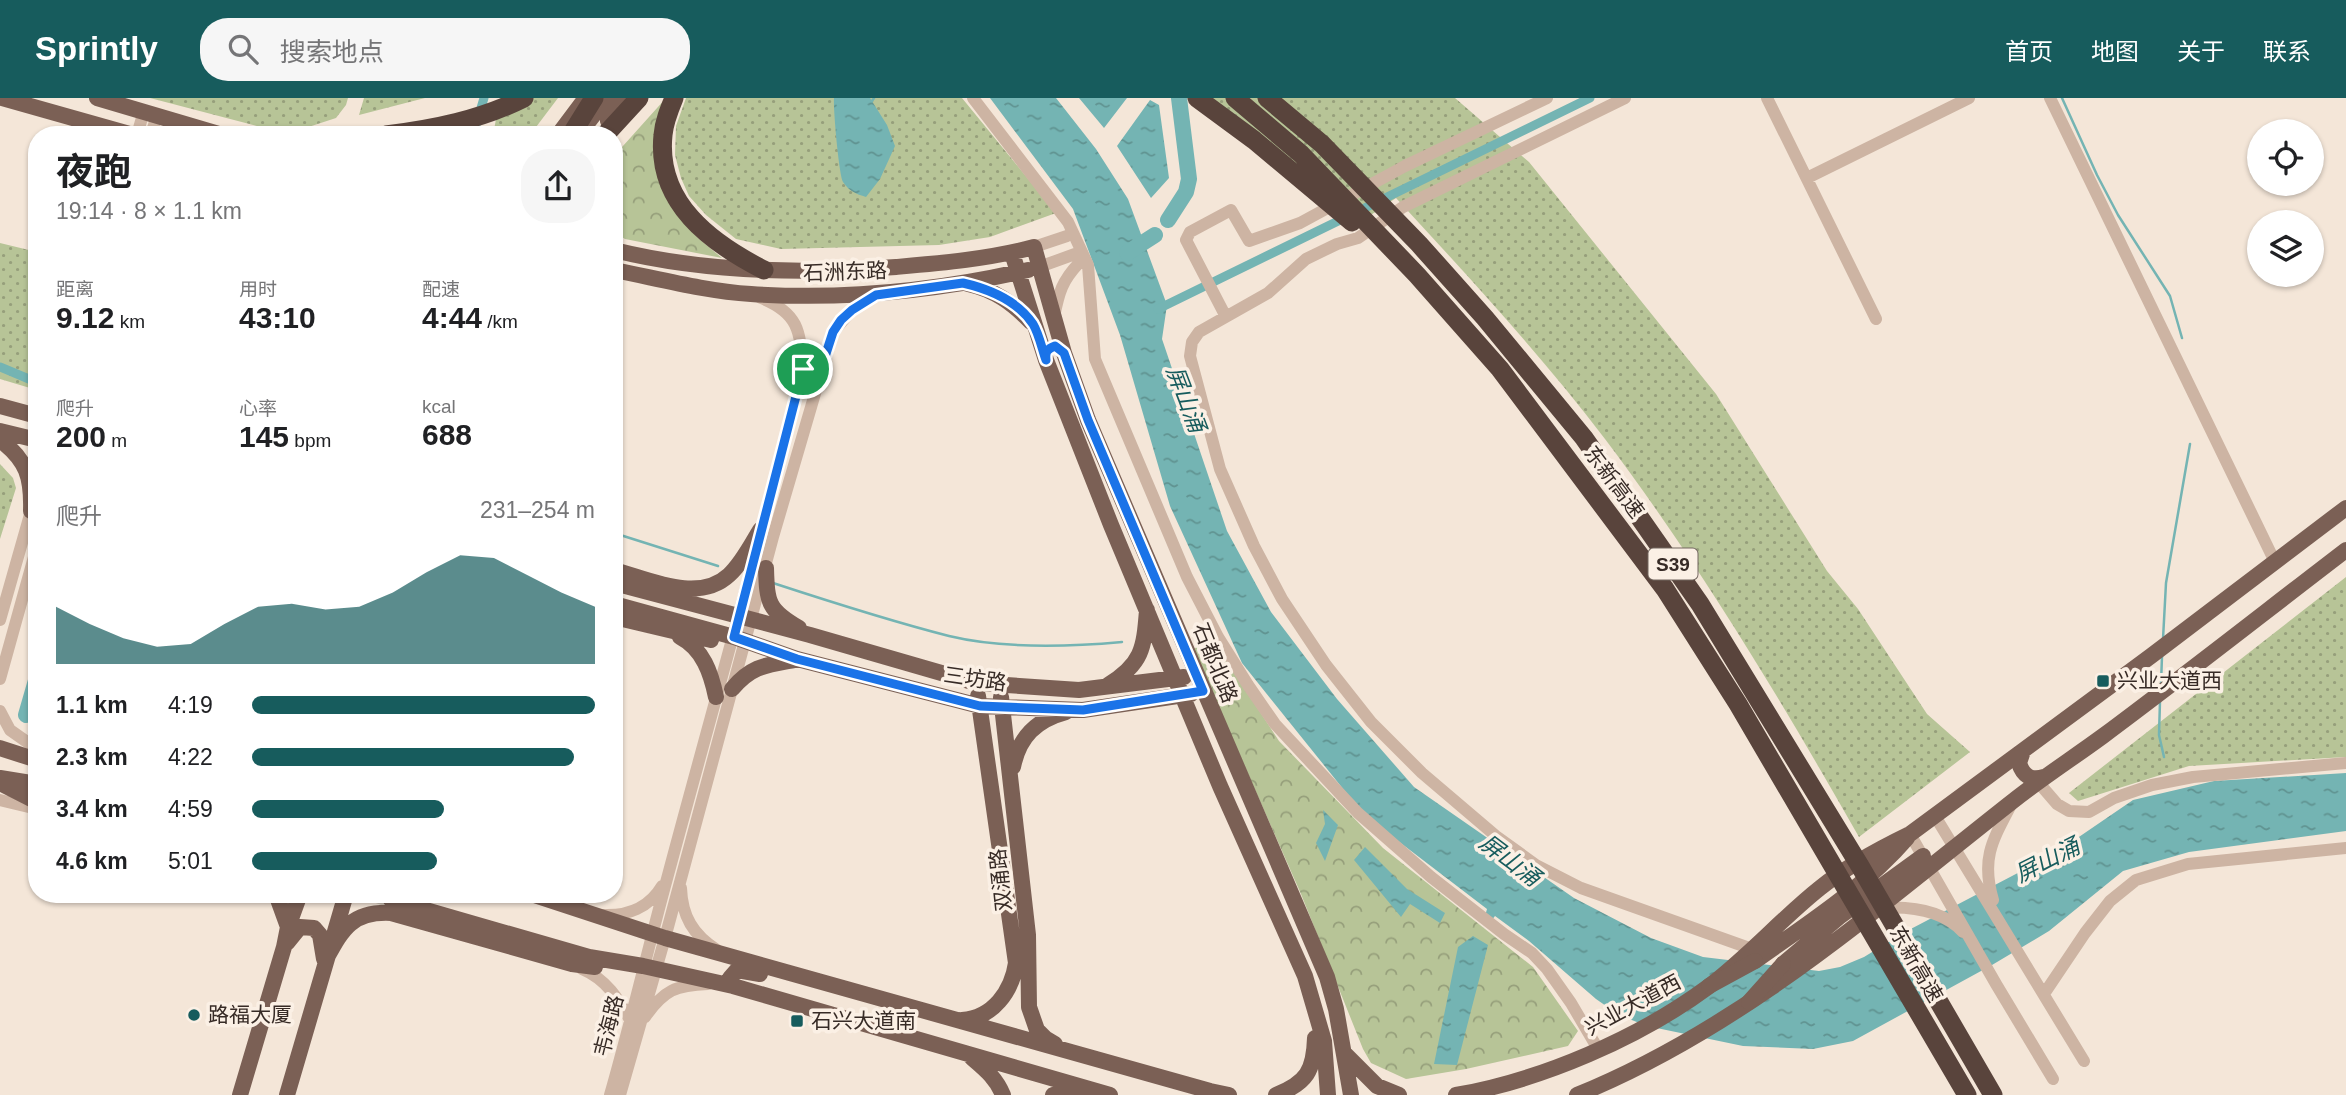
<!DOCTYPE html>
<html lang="zh">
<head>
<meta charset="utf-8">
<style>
  body { margin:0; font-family:Helvetica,"Noto Sans SC",sans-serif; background:#f6f6f6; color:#202124; height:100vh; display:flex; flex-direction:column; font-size:26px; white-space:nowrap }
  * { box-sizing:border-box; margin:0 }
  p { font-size:23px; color:#757577 }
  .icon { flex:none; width:38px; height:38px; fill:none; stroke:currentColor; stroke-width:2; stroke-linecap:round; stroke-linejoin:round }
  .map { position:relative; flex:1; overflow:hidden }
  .side { position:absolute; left:28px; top:28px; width:595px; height:777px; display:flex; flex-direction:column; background:#fff; border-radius:28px; box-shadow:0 2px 5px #0004 }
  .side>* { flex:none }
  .tools { position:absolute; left:2247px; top:21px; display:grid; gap:14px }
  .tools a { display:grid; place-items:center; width:77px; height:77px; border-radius:50%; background:#fff; box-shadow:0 2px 5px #0004; font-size:35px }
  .pin { position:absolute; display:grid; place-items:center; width:60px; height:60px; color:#fff; margin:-30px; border:4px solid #fff; border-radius:50%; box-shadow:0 2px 7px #0007 }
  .round { display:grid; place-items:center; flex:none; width:74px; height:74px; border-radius:28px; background:#f6f6f6 }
  .summary { display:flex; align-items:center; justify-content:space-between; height:119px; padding:0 28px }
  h1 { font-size:38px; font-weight:700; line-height:52px }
  .stats { display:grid; grid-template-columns:repeat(3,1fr); gap:10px; height:119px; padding:7px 28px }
  .stats div { display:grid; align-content:center }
  .stats b { font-size:30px; font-weight:700 }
  .stats small { font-size:19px; font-weight:400 }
  .stats p { font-size:19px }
  .chart { height:196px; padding:14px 28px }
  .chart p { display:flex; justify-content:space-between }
  .chart svg { width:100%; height:126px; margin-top:7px; fill:#175c5d; opacity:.7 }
  ul { padding:0 28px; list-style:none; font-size:23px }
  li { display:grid; grid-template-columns:112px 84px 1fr; align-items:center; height:52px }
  li i { height:18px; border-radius:9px; background:#175c5d }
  header { display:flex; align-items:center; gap:42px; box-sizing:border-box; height:98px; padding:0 35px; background:#175c5d; color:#fff }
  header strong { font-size:33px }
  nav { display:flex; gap:38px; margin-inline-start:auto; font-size:24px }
  .search { width:490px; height:63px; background:#f6f6f6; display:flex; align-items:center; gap:18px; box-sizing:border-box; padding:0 24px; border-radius:28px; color:#757577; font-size:26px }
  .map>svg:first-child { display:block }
  .grass { fill:url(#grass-dots) }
  .forest { fill:url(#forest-crowns) }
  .water { fill:url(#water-ripples) }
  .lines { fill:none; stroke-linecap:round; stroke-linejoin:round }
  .stream { stroke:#74b4b3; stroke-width:2.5 }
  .canal { stroke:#74b4b3; stroke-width:9 }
  .river { stroke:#74b4b3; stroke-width:16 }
  .major-tunnel { stroke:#cec1b4; stroke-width:16; stroke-dasharray:16 8; stroke-linecap:butt }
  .minor { stroke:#cdb4a3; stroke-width:12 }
  .major { stroke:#7b6055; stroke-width:16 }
  .highway { stroke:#59443c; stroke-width:19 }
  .major-bridge { stroke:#7b6055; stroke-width:16 }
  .highway-bridge { stroke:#59443c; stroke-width:19 }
  .route-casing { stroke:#fff; stroke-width:14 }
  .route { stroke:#1a73e8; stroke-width:9 }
  .poi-dot { fill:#175c5d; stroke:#fbf0e5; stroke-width:2.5 }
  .labels { text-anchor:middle; stroke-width:7; stroke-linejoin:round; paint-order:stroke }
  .shield { fill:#fbf0e5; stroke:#72665f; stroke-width:2 }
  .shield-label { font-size:19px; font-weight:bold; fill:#372b26 }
  .street-label { font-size:21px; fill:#372b26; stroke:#fbf0e5 }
  .poi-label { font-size:21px; fill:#372b26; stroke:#fbf0e5; text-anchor:start }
  .water-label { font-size:23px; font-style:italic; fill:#175c5d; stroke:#fbf0e5 }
</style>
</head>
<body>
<header>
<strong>Sprintly</strong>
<div class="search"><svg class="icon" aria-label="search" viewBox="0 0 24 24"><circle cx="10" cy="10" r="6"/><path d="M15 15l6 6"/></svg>搜索地点</div>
<nav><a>首页</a><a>地图</a><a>关于</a><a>联系</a></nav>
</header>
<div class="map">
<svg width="2346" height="997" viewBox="0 0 2346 997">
  <defs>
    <pattern id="grass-dots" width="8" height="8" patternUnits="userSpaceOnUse" patternTransform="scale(1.75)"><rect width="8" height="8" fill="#b7c497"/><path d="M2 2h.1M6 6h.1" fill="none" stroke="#969f7b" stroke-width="1.8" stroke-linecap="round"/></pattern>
    <pattern id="forest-crowns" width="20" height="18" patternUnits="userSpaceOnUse" patternTransform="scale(1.75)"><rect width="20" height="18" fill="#b7c497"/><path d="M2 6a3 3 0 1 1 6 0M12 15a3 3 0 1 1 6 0" fill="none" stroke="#969f7b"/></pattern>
    <pattern id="water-ripples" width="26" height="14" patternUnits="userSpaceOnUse" patternTransform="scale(1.75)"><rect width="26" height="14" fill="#74b4b3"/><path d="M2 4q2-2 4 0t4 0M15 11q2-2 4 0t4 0" fill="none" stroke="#609391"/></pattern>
  </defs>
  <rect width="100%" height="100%" fill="#f4e6d8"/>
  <!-- grass -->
  <path class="grass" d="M150,0h198l-2,7 -10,13 -49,16z
    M364,0h61l-66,17z
    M500,0h58l-28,37h-37z
    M686,0h276l94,115 -66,24 -51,8 -158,4 -45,-10 -30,-24 -17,-19 -8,-18 -6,-23 1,-29z
    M1187,0h268l74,64 187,232 111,177 31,38 69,105 43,38 -111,85c-78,-137 -159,-272 -254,-398 -64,-84 -137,-163 -209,-241l-46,31 -83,-72z
    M0,145l37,9v130l-7,6 -30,-9z
    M0,366l13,14 3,10 -16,51z
    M2346,479v180l-157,9 -111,35 -9,-8z"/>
  <!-- forest -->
  <path class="forest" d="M666,0l-9,35 30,93 11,12 24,20 -97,-19 -11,-7v-76z
    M1213,542l66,101 104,107 150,119 45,64 -10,15 -102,23 -60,10 -35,-16 -8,-14 -62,-155 -108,-245z"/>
  <!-- water -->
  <path class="water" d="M834,0h36l17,27 8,21 -15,33 -14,18c-10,-3 -17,-6 -23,-15 -4,-7 -10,-74 -9,-84z
    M990,0h66l40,51 32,50 39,106 -5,34 65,192 44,81 66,87 77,88 160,111 77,40 52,19 116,14 21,-4 24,-10 41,-25 149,-78 79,-54 81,-19 132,-8v58l-157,21 -66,19 -74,60 -57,34 -139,76 -40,8 -70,-3 -96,-20 -28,-11 -23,-16 -67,-58 -34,-25 -4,5 -6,-5 2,-7 -123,-94 -122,-152 -72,-157 -50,-171 -47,-126z
    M1079,0h48l-23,30z
    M1150,2l9,5 10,73 -18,20 -34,-52z
    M1323,712l15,15 -13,36 -9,-18 9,-19z
    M1365,749l42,42 38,24 -5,10 -30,-19 -9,13 -47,-57z
    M1473,838l15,9 -31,120 -23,-1 24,-117z"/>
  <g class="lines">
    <!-- stream -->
    <path class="stream" d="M2062,0l35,77 21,40 52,81 12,42
      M872,3l2,-3
      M614,435l104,33
      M773,485c58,19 117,38 176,53 54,13 118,11 173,6
      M2163,541l3,-56 24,-139
      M2161,586l1,-28
      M2160,603l-1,34 5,22"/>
    <!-- canal -->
    <path class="canal" d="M473,37l11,-37
      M1158,211l432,-211
      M0,269l36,15"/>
    <!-- river -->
    <path class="river" d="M1168,122l18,-28 3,-13 -10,-81
      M1127,155l28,-18
      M26,617l11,-38"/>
    <!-- major-tunnel -->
    <path class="major-tunnel" d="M374,796l17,6"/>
    <!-- minor -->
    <path class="minor" d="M973,0l95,124 20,43 7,94 92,218 31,60 30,48 27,39 83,89 73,64 73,57 28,19 15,16 24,34 27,46
      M1625,0l-222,109 -45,31 -21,6 -31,15 -38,34 -69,39 -7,10 -2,14 30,113 34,77 28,53 44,66 45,57 51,51 74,63 40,29 45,23 171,61
      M1767,0l109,221
      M2050,0l225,464
      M137,37l7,-24
      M151,37l6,-20
      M1807,80l162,-80
      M1034,149l33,-11
      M1039,169l36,-13
      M1225,217l-39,-75 4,-8 41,-22 18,31 51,-18 105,-57 142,-68
      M1054,219c5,-25 8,-36 25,-54
      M0,522l33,-116
      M0,581l37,-133
      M0,613l10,19 27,19
      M2038,684l19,22 12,7 20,1 25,-14 38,-13 41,-8 153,-14
      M0,702l37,9
      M1935,718l149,245
      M1910,736l86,150 57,95
      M681,790c1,28 12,47 36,62
      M1993,802c-12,-41 -1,-59 18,-95
      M1879,810c29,-2 63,1 84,24
      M603,817c24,1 46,-7 59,-29
      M582,871c24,10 37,30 49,53
      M2044,896l41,-61 25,-32 26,-21 52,-16 158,-16
      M645,919c19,-27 31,-32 63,-33
      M610,997c21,-73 38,-147 58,-220 45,-168 93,-336 135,-506 -3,-38 -4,-56 -42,-71
      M620,997l45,-157 108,-401 60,-205 19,-22 24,-15"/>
    <!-- major -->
    <path class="major" d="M2,0l131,37
      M97,0l125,37
      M608,23l16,-23
      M585,28l22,-28
      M558,37l24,-32
      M614,152c92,23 189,24 282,17 46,-4 93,-8 138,-20l30,106 24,67 239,557 9,32 15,86
      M1012,155l34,107 65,165 109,261 85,190 19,65 4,54
      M614,172c46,9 91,21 137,24 93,6 186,-3 277,-24
      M968,186c27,6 44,19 63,38
      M0,308l37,10
      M0,333l37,9
      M0,342c27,20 32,38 31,71
      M766,470c1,35 2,42 33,60
      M614,472c34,9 84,34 115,5 13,-12 22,-30 31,-45
      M614,485l196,52 166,48 103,7 105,-13
      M614,506l120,33 63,22 183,47 103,4 108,-16
      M614,519l97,23
      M680,539c23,12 31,36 36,60
      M1108,587c34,-21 36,-36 39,-75
      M732,591c19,-23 34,-24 62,-29
      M1001,599l27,238 1,72 8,23 8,8 10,6
      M0,650l37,12
      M2023,653l-4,12c4,13 12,18 25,14
      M1013,669c6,-30 23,-47 53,-55
      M0,680l37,6
      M0,685l37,19
      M276,796l12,33
      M531,796l134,44 545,153 19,4
      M391,802l198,57 54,9 90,20 377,109
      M287,845l13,-16 14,1 6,7 4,24
      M325,863c17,-31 26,-50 66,-48l181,51 23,3
      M1755,863c52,-37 110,-74 152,-123
      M1783,866l56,-47 84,-61
      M733,888l-3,-8 7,-8 23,4
      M962,922c31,-2 50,-29 54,-57l-38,-267
      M1344,955l33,33 22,9
      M972,960c14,12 24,20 31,37
      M240,997l44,-148 4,-20 12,-33
      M287,997l59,-201
      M1053,997l28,-7
      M1276,997c31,-12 38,-25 39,-57
      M1456,997c86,-15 183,-57 252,-108 40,-30 73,-68 112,-99 27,-22 59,-39 90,-54l241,-178 195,-148
      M1577,997c165,-67 297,-185 436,-294 29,-23 60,-43 90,-65 82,-61 162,-124 243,-186"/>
    <!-- highway -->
    <path class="highway" d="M674,0c-5,12 -10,24 -11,37 -7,68 48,108 101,135
      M386,37c48,-6 94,-15 138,-37
      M571,37l23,-37
      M605,37l34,-37"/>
    <!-- major-bridge -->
    <path class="major-bridge" d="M1709,888l46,-25
      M1749,904l34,-38"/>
    <!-- highway-bridge -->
    <path class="highway-bridge" d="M1197,0l57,42 98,82
      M1235,0l66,56 116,121 83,94 165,220 73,115 229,391
      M1267,0l55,46 97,100 66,74 99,120 116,166 160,262 133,229"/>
  </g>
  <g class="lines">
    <defs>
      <path id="route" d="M963,185c26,6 54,17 70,41 6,10 9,25 13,36 -1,-8 1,-11 9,-14l9,7 24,67 115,271 -120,19 -103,-4 -183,-47 -63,-22 69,-268 8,-6 7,2 3,4 12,-37 8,-12 11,-10 24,-15z"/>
    </defs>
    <!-- route casing -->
    <use href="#route" class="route-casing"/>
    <!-- route -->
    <use href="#route" class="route"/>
  </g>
  <!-- markers -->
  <g class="poi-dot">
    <rect x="2096" y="576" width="14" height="14" rx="3.5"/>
    <circle cx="194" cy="917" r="7"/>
    <rect x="790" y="916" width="14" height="14" rx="3.5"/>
  </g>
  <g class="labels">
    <!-- shield labels -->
    <rect class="shield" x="1648.5" y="450.5" width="49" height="31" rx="5"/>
    <g class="shield-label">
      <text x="1673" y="473">S39</text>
    </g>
    <!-- street labels -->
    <g class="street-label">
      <text transform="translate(845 174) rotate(-2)" y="7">石洲东路</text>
      <text transform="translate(1614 384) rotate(53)" y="7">东新高速</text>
      <text transform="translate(1215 565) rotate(68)" y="7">石都北路</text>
      <text transform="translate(975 581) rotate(8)" y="7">三坊路</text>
      <text transform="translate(1001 782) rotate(-96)" y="7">双涌路</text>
      <text transform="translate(1916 866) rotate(60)" y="7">东新高速</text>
      <text transform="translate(1633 907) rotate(-28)" y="7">兴业大道西</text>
      <text transform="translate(609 928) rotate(-76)" y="7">韦海路</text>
    </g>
    <!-- poi labels -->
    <g class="poi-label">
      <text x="2117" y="590">兴业大道西</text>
      <text x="208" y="924">路福大厦</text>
      <text x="811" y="930">石兴大道南</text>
    </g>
    <!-- water labels -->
    <g class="water-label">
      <text transform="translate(1186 301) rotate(69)" y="8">屏山涌</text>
      <text transform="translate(1510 762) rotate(37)" y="8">屏山涌</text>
      <text transform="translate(2047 762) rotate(-27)" y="8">屏山涌</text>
    </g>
  </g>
</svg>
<div class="tools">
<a><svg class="icon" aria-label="locate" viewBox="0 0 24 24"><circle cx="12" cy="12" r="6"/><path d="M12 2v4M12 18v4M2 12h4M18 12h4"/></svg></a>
<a><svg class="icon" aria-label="layers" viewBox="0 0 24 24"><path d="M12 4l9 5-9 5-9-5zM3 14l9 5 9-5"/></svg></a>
</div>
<div class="pin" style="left:803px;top:271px;background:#1e9e55"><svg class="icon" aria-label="arrive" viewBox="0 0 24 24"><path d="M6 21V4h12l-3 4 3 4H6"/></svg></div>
<section class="side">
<div class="summary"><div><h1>夜跑</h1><p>19:14 · 8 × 1.1 km</p></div><a class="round"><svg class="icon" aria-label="share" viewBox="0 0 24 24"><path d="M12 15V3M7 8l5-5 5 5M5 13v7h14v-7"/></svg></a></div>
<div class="stats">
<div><p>距离</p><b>9.12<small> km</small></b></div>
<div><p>用时</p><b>43:10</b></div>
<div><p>配速</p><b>4:44<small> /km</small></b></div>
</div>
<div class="stats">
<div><p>爬升</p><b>200<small> m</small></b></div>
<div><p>心率</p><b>145<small> bpm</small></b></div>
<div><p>kcal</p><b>688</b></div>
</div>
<div class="chart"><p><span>爬升</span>231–254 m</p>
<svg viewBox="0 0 160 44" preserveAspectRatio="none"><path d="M0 44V24L10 30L20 35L30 38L40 37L50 30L60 24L70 23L80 25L90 24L100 19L110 12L120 6L130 7L140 13L150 19L160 24V44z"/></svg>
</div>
<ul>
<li><b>1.1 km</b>4:19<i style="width:100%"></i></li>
<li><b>2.3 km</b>4:22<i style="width:94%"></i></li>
<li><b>3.4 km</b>4:59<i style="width:56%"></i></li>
<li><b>4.6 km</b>5:01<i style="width:54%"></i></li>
</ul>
</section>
</div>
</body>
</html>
